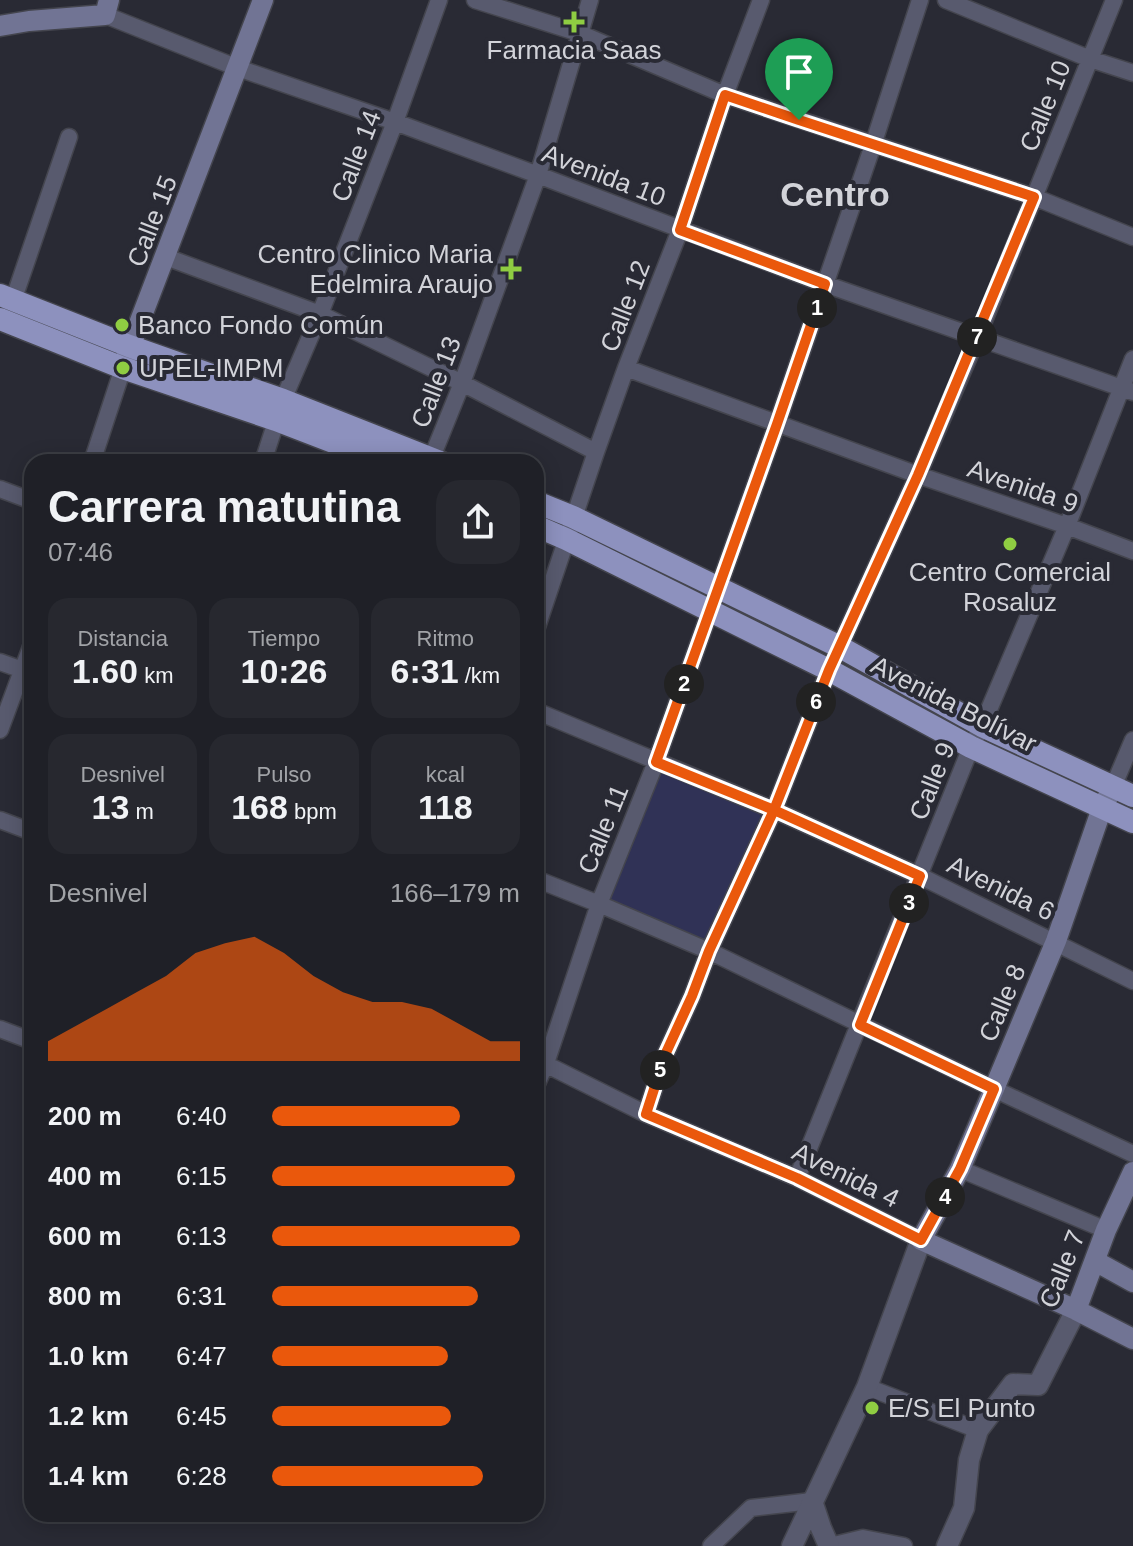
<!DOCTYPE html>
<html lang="es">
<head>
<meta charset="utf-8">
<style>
  body { margin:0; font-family:Arial,sans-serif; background:#27282f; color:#f1f3f6; height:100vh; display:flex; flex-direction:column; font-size:30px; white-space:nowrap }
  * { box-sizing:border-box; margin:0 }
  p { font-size:26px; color:#a1a3a7 }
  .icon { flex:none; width:44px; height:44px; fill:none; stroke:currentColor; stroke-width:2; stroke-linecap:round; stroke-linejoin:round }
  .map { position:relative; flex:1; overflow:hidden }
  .details { position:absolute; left:24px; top:454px; width:520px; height:1068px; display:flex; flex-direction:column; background:#1f2027; border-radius:24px; box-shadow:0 4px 20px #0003,0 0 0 2px #3c3e44 }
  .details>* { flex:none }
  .pin { position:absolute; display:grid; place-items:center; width:68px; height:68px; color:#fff; margin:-82px -34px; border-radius:50% 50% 50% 0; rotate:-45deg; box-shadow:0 0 8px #0007 }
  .pin .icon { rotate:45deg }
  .km { position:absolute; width:40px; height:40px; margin:-20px; border-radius:50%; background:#222; color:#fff; font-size:22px; line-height:40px; text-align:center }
  .round { display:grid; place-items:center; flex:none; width:84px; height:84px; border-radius:24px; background:#27282f }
  .overview { display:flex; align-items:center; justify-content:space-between; height:136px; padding:0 24px }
  h1 { font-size:44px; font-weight:600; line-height:60px }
  .figures { display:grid; grid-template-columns:repeat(3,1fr); gap:12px; height:136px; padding:8px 24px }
  .figures div { display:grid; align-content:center; border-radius:20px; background:#27282f; text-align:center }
  .figures b { font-size:34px; font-weight:600 }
  .figures small { font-size:22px; font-weight:400 }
  .figures p { font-size:22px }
  .chart { height:224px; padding:16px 24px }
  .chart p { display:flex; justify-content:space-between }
  .chart svg { width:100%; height:144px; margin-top:8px; fill:#ea580c; opacity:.7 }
  ul { padding:0 24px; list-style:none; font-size:26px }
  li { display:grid; grid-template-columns:128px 96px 1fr; align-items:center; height:60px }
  li i { height:20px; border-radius:10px; background:#ea580c }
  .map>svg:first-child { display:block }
  .green { fill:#303256 }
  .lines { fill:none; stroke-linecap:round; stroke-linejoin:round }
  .minor-casing { stroke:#44454e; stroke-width:19 }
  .tertiary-casing { stroke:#44454e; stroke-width:23 }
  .secondary-casing { stroke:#44454e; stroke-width:23 }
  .trunk-casing { stroke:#44454e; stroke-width:25 }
  .minor { stroke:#585a6e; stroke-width:16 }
  .tertiary { stroke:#585a6e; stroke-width:20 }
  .secondary { stroke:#717494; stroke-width:20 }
  .trunk { stroke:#8d91be; stroke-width:22 }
  .route-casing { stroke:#fff; stroke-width:16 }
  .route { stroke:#ea580c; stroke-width:10 }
  .poi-dot { fill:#8fcd42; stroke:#292a34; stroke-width:3 }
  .labels { text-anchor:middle; stroke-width:8; stroke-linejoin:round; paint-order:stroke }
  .poi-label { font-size:26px; fill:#d2d3d9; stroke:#292a34; text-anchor:start }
  .street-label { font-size:26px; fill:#d2d3d9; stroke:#292a34 }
  .district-label { font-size:34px; font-weight:bold; fill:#d2d3d9; stroke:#292a34 }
</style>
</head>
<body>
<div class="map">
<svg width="1133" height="1546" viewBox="0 0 1133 1546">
  <rect width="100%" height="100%" fill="#292a34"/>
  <!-- green -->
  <path class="green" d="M656,762l118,48 -65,141 -110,-47z"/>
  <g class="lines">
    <defs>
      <path id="minor" d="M475,0l104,33 146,62 309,102 99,40
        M946,0l144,59 43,14
        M105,15l133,53 157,54 143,53 287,109 308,108
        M166,257l154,57 142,69 134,69
        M13,301l56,-164
        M626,368l292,107 149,51 66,25
        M92,462l31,-94
        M263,462l20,-62 37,-86 75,-192 44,-122
        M430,462l32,-79 76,-208 52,-175
        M0,489l32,12
        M536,630l60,-178 30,-84 54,-138 45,-135 36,-95
        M0,662l31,11
        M536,711l238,99 146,66 213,105
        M0,730l32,-86
        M1113,787l20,-47
        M0,820l32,12
        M536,879l63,25 110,47 285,138 139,65
        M0,1029l32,12
        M537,1060l109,54 151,64 124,62
        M536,1086l10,-23 53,-159 57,-142 121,-338 96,-279 47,-145
        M646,1114l19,-59 27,-59 17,-45 65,-141 55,-140 89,-195 59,-137 137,-338
        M960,1169l146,61
        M797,1178l174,-431 11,-21 85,-200 66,-167
        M867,1387l111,43
        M711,1546l40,-38 61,-7
        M830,1546l33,-8 41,8"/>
      <path id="tertiary" d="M812,1501l9,27 8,18
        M792,1546l75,-159 54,-147
        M947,1546l17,-38 5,-48 9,-30 35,-46 25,1 38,-75"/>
      <path id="secondary" d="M0,26l29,-5 76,-6 4,-15
        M125,360l138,-360
        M1113,787l-11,21 -46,133 -62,148 -34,80 -39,71 155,70 57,29
        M1095,1261l38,21
        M1076,1310l30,-80 27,-58"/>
      <path id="trunk" d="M0,295l129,51 154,54 157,62
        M0,319l123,49 153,52 109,42
        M536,502l37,15 267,130 142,79 151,70
        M536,526l30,13 263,131 142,77 162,75"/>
    </defs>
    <!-- minor casing -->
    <use href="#minor" class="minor-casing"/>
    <!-- tertiary casing -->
    <use href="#tertiary" class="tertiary-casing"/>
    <!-- secondary casing -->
    <use href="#secondary" class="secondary-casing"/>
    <!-- trunk casing -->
    <use href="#trunk" class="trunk-casing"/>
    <!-- minor -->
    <use href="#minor" class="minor"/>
    <!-- tertiary -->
    <use href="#tertiary" class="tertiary"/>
    <!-- secondary -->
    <use href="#secondary" class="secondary"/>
    <!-- trunk -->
    <use href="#trunk" class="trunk"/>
  </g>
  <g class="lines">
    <defs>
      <path id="route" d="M799,120l-74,-25 -45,135 145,54 -48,140 -121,338 118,48 146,66 -60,149 134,64 -34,80 -39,71 -124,-62 -151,-64 19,-59 27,-59 17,-45 65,-141 55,-140 89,-195 116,-278 -235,-77"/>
    </defs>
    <!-- route casing -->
    <use href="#route" class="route-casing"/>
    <!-- route -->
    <use href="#route" class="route"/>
  </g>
  <!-- markers -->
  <g class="poi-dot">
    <path d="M570 10h8v8h8v8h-8v8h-8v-8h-8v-8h8z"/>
    <path d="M507 257h8v8h8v8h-8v8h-8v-8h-8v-8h8z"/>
    <circle cx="122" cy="325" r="8"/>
    <circle cx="123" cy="368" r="8"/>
    <circle cx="1010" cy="544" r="8"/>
    <circle cx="872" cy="1408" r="8"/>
  </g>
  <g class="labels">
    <!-- poi labels -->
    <g class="poi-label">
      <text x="574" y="59" text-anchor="middle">Farmacia Saas</text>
      <text x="493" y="263" text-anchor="end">Centro Clinico Maria<tspan x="493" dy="30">Edelmira Araujo</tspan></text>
      <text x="138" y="334">Banco Fondo Común</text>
      <text x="139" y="377">UPEL-IMPM</text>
      <text x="1010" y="581" text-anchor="middle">Centro Comercial<tspan x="1010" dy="30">Rosaluz</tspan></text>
      <text x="888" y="1417">E/S El Punto</text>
    </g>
    <!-- street labels -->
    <g class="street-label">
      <text transform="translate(1045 106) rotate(-68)" y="9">Calle 10</text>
      <text transform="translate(356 156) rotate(-69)" y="9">Calle 14</text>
      <text transform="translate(604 175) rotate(21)" y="9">Avenida 10</text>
      <text transform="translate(152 221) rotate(-69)" y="9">Calle 15</text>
      <text transform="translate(625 306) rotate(-69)" y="9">Calle 12</text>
      <text transform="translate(436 382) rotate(-69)" y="9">Calle 13</text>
      <text transform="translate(1023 486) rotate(19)" y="9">Avenida 9</text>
      <text transform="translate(954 704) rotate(27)" y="9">Avenida Bolívar</text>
      <text transform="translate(932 781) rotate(-68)" y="9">Calle 9</text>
      <text transform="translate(603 829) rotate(-68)" y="9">Calle 11</text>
      <text transform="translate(1001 888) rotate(26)" y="9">Avenida 6</text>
      <text transform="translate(1002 1003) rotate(-67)" y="9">Calle 8</text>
      <text transform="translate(846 1175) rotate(26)" y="9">Avenida 4</text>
      <text transform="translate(1062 1269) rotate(-68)" y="9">Calle 7</text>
    </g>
    <!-- district labels -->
    <g class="district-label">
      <text x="835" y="206">Centro</text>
    </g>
  </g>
</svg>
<div class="pin" style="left:799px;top:120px;background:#1e9e55"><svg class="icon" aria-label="arrive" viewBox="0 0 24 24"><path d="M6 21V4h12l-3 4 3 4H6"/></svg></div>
<b class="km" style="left:817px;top:308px">1</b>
<b class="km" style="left:684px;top:684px">2</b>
<b class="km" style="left:909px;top:903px">3</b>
<b class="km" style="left:945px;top:1197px">4</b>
<b class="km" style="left:660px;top:1070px">5</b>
<b class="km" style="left:816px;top:702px">6</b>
<b class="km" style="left:977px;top:337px">7</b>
<section class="details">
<div class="overview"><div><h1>Carrera matutina</h1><p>07:46</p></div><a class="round"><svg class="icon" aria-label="share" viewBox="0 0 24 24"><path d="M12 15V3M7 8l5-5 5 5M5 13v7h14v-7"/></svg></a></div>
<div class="figures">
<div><p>Distancia</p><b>1.60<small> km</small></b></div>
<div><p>Tiempo</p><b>10:26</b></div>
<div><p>Ritmo</p><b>6:31<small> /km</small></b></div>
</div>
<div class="figures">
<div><p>Desnivel</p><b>13<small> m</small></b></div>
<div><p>Pulso</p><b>168<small> bpm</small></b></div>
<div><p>kcal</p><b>118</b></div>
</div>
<div class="chart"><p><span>Desnivel</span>166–179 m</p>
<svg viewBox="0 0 160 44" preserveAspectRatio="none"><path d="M0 44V38L10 33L20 28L30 23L40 18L50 11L60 8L70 6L80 11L90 18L100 23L110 26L120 26L130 28L140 33L150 38L160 38V44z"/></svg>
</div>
<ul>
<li><b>200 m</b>6:40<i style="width:76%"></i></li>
<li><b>400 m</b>6:15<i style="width:98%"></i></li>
<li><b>600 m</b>6:13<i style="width:100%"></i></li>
<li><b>800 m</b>6:31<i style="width:83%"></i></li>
<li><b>1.0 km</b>6:47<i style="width:71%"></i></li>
<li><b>1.2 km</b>6:45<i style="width:72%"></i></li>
<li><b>1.4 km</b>6:28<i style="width:85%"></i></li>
</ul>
</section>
</div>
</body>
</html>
